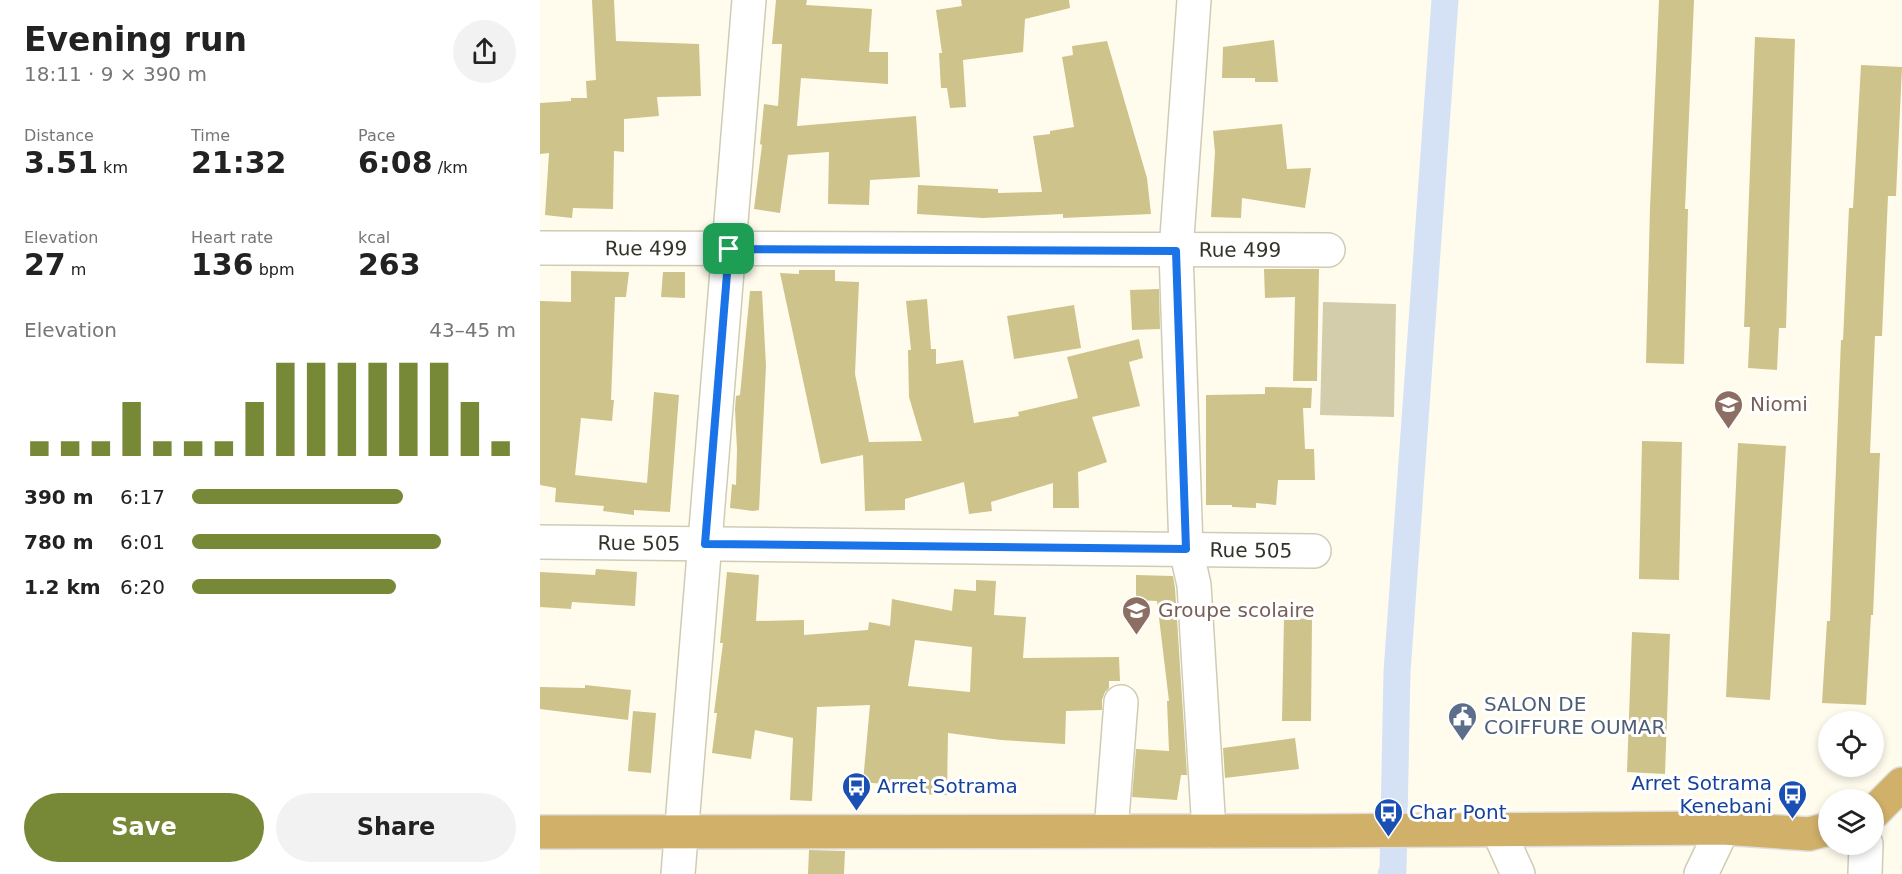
<!DOCTYPE html>
<html lang="en">
<head>
<meta charset="utf-8">
<style>
  body { margin:0; font-family:"DejaVu Sans",sans-serif; background:#f2f2f2; color:#222; height:100vh; display:flex; flex-direction:column; font-size:22px; white-space:nowrap }
  * { box-sizing:border-box; margin:0 }
  p { font-size:20px; color:#767676 }
  .icon { flex:none; width:33px; height:33px; fill:none; stroke:currentColor; stroke-width:2; stroke-linecap:round; stroke-linejoin:round }
  .map { position:relative; flex:1; overflow:hidden }
  .sheet { display:flex; flex-direction:column; background:#fff; width:540px }
  .sheet>* { flex:none }
  .controls { position:absolute; left:1278px; top:711px; display:grid; gap:12px }
  .controls a { display:grid; place-items:center; width:66px; height:66px; border-radius:50%; background:#fff; box-shadow:0 3px 9px #0003; font-size:30px }
  .pin { position:absolute; display:grid; place-items:center; width:51px; height:51px; color:#fff; margin:-26px; border-radius:12px; box-shadow:0 3px 9px #0006 }
  .round { display:grid; place-items:center; flex:none; width:63px; height:63px; border-radius:32px; background:#f2f2f2 }
  .head { display:flex; align-items:center; justify-content:space-between; height:102px; padding:0 24px }
  h1 { font-size:33px; font-weight:600; line-height:45px }
  .stats { display:grid; grid-template-columns:repeat(3,1fr); gap:9px; height:102px; padding:6px 24px }
  .stats div { display:grid; align-content:center }
  .stats b { font-size:30px; font-weight:600 }
  .stats small { font-size:16px; font-weight:400 }
  .stats p { font-size:16px }
  .chart { height:168px; padding:12px 24px }
  .chart p { display:flex; justify-content:space-between }
  .chart svg { width:100%; height:108px; margin-top:6px; stroke:#778837; stroke-width:6 }
  .primary-button { display:flex; gap:12px; margin-top:auto; padding:12px 24px }
  .primary-button a { flex:1; height:69px; border-radius:36px; background:#778837; color:#fff; font-size:24px; font-weight:600; line-height:69px; text-align:center }
  .primary-button a+a { background:#f2f2f2; color:#222 }
  ul { padding:0 24px; list-style:none; font-size:20px }
  li { display:grid; grid-template-columns:96px 72px 1fr; align-items:center; height:45px }
  li i { height:15px; border-radius:8px; background:#778837 }
  main { display:flex; flex:1; min-height:0 }
  .map>svg:first-child { display:block }
  .grass { fill:#d3cdac }
  .lines { fill:none; stroke-linecap:round; stroke-linejoin:round }
  .canal { stroke:#d5e1f5; stroke-width:27 }
  .building { fill:#cec38a; fill-rule:evenodd }
  .minor-casing { stroke:#cfccb5; stroke-width:36 }
  .major-casing { stroke:#dfdedd; stroke-width:36 }
  .minor { stroke:#fff; stroke-width:33 }
  .major { stroke:#d1b16a; stroke-width:33 }
  .route-casing { stroke:#fff; stroke-width:12 }
  .route { stroke:#1a73e8; stroke-width:8 }
  .labels { text-anchor:middle; stroke-width:6; stroke-linejoin:round; paint-order:stroke }
  .street-label { font-size:20px; fill:#34332a; stroke:#fff }
  .education-label { font-size:20px; fill:#785e54; stroke:#fff; text-anchor:start }
  .service-label { font-size:20px; fill:#4e5e75; stroke:#fff; text-anchor:start }
  .transit-label { font-size:20px; fill:#164399; stroke:#fff; text-anchor:start }
</style>
</head>
<body>
<main>
<section class="sheet">
<div class="head"><div><h1>Evening run</h1><p>18:11 · 9 × 390 m</p></div><a class="round"><svg class="icon" aria-label="share" viewBox="0 0 24 24"><path d="M12 15V3M7 8l5-5 5 5M5 13v7h14v-7"/></svg></a></div>
<div class="stats">
<div><p>Distance</p><b>3.51<small> km</small></b></div>
<div><p>Time</p><b>21:32</b></div>
<div><p>Pace</p><b>6:08<small> /km</small></b></div>
</div>
<div class="stats">
<div><p>Elevation</p><b>27<small> m</small></b></div>
<div><p>Heart rate</p><b>136<small> bpm</small></b></div>
<div><p>kcal</p><b>263</b></div>
</div>
<div class="chart"><p><span>Elevation</span>43–45 m</p>
<svg viewBox="0 0 160 44" preserveAspectRatio="none"><path d="M5 44V38M15 44V38M25 44V38M35 44V22M45 44V38M55 44V38M65 44V38M75 44V22M85 44V6M95 44V6M105 44V6M115 44V6M125 44V6M135 44V6M145 44V22M155 44V38"/></svg>
</div>
<ul>
<li><b>390 m</b>6:17<i style="width:65%"></i></li>
<li><b>780 m</b>6:01<i style="width:77%"></i></li>
<li><b>1.2 km</b>6:20<i style="width:63%"></i></li>
</ul>
<div class="primary-button"><a>Save</a><a>Share</a></div>
</section>
<div class="map">
<svg width="1362" height="874" viewBox="0 0 1362 874">
  <rect width="100%" height="100%" fill="#fffcee"/>
  <!-- grass -->
  <path class="grass" d="M783,302l73,2 -2,113 -74,-2z"/>
  <g class="lines">
    <!-- canal -->
    <path class="canal" d="M851,874l2,-4 4,-198 48,-672"/>
  </g>
  <!-- building -->
  <path class="building" d="M52,0h22l2,41 83,3 2,52 -44,1 2,19 -35,3v33l-10,-1 -1,58 -40,-1 -1,10 -27,-3 4,-62 -9,1v-51l31,-2v-3h16l-1,-17 10,-1z
    M236,0h31l-1,5 66,4 -3,43h19v32l-87,-6 -4,48 119,-10 4,61 -50,3 -1,25 -41,-1 1,-52 -41,3 -8,58 -26,-4 8,-64 -2,-1 4,-40 14,2 4,-62h-10z
    M421,0h108l1,8 -45,11 -2,33 -60,8 3,47 -16,1 -3,-20h-6l-2,-35h3l-6,-43 26,-4z
    M1119,0h35l-9,209h3l-4,155 -38,-1 4,-155z
    M1215,37l40,2 -9,289h-7l-2,42 -29,-2 2,-41h-6z
    M734,40l4,42h-23v-4h-33l1,-31z
    M567,41l40,137 4,36 -88,4v-4l-80,4 -66,-4 1,-29 80,4v4l44,-1 -9,-56 17,-2v-3l24,-4 -12,-70 11,-2 -1,-9z
    M1321,65l41,2 -6,129h-8l-6,140h-7l-5,117h10l-7,162h-2l-5,90 -44,-2 5,-82h3l11,-281h2l6,-132h4z
    M742,124l5,45 24,-1 -6,40 -63,-10 -1,20 -30,-1 4,-65 -2,-21z
    M724,269h55l-2,112h-24l2,-84 -30,1z
    M259,270h36v11l24,1 -4,92 14,68 53,-1 -13,-44 -1,-47h3l-5,-49 21,-2 4,50h5v15l27,-4 11,63 45,-7 -1,-4 60,-14 -11,-41 72,-18 4,19 -14,4 11,44 -48,11 15,45 -29,10 1,36h-26v-25l-62,19 1,9 -23,3 -5,-32 -59,17v11l-40,1 -2,-56 -42,9 -41,-191 19,1z
    M31,271l58,1 -3,25h-11l-4,103h3l-2,21 -31,-3 -6,57 72,8 7,-91 25,3 -9,117 -36,-2v5l-31,-4 1,-5 -49,-4 1,-14 -16,-3v-184l31,1z
    M123,272h22v26l-24,-1z
    M619,289l1,40 -28,1 -2,-40z
    M210,291h12l4,75 -7,144 -6,1 -23,-3 2,-24 4,1 1,-35 -2,-41 1,-13 4,-1z
    M534,305l7,43 -67,11 -7,-43z
    M725,387l47,1 -1,20h-8l2,41h9l1,31h-37l-2,25 -20,-2v5l-24,-1v-2h-26v-110l59,-1z
    M1102,441l40,1 -3,138 -40,-1z
    M1198,443l48,3 -16,254 -44,-3z
    M56,569l41,3 -2,34 -63,-4 -1,7 -31,-2v-35l55,3z
    M187,572l32,3 -3,46 48,-1v15l64,-5 1,-8 21,4 2,-27 60,12 2,-22 22,2v-11l20,1 -2,34 32,2 -3,41 96,-1 1,24h-11v7l-4,4 -3,8v10l-36,1 -1,33 -64,-4 -53,-7 -1,62 -34,-1v-7l-50,-5 7,-77 -53,2 -5,94 -22,-1 3,-62 -38,-8 -4,29 -39,-6 5,-40h-3l9,-70h-3zM375,640l57,7 -2,45 -62,-6z
    M596,575l37,1 2,12 12,187h-6l-4,25 -45,-3 4,-48 33,2 -2,-50h2l-12,-100 -21,-1z
    M744,618l28,1 -1,102h-29z
    M1092,632l38,2 -5,140 -38,-2z
    M45,685l46,5 -3,30 -88,-11v-22l45,1z
    M93,711l23,2 -5,60 -23,-2z
    M755,738l4,31 -74,9 -2,-30z
    M269,850l36,1 -1,23h-36z"/>
  <g class="lines">
    <defs>
      <g id="minor">
        <path d="M654,0l-18,251 10,298 8,36 15,246"/>
        <path id="s1" d="M0,248l788,2"/>
        <path id="s2" d="M0,542l774,9"/>
        <path d="M958,830l20,44"/>
        <path d="M571,831l10,-129"/>
        <path d="M138,874l71,-874"/>
        <path d="M1161,874l22,-46"/>
        <path d="M1325,874l1,-30"/>
      </g>
      <path id="major" d="M1334,812l28,-28
        M0,832l765,-1 418,-3 86,6 19,-5"/>
    </defs>
    <!-- minor casing -->
    <use href="#minor" class="minor-casing"/>
    <!-- major casing -->
    <use href="#major" class="major-casing"/>
    <!-- minor -->
    <use href="#minor" class="minor"/>
    <!-- major -->
    <use href="#major" class="major"/>
  </g>
  <g class="lines">
    <defs>
      <path id="route" d="M189,249l447,2 10,298 -481,-5z"/>
    </defs>
    <!-- route casing -->
    <use href="#route" class="route-casing"/>
    <!-- route -->
    <use href="#route" class="route"/>
  </g>
  <!-- icons -->
  <defs>
    <symbol id="school-pin" viewBox="-11 -11 22 30"><path d="M0 17L-7.5 6A9.5 9.5 0 1 1 7.5 6Z" fill="#8d6e63" stroke="#fff"/><path d="M0-5L7-2L0 1L-7-2ZM-4 1L0 2.5L4 1V4Q0 6-4 4Z" fill="#fff"/></symbol>
    <symbol id="civic-pin" viewBox="-11 -11 22 30"><path d="M0 17L-7.5 6A9.5 9.5 0 1 1 7.5 6Z" fill="#5c6f8a" stroke="#fff"/><path d="M-.6-6.5H3V-4.5H.6V-3L4-1V1h2V6H-6V1h2V-1L-.6-3ZM-1.2 2.5V6h2.4V2.5Z" fill="#fff"/></symbol>
    <symbol id="bus-pin" viewBox="-11 -11 22 30"><path d="M0 17L-7.5 6A9.5 9.5 0 1 1 7.5 6Z" fill="#1a4fb4" stroke="#fff"/><path d="M-5-6H5V4H4V6H2V4H-2V6H-4V4H-5ZM-3.5-4V0h7V-4ZM-3.5 1.2v1.5H-2V1.2ZM2 1.2v1.5H3.5V1.2Z" fill="#fff"/></symbol>
  </defs>
  <g fill-rule="evenodd">
    <use href="#school-pin" x="1172" y="388" width="33" height="45"/>
    <use href="#school-pin" x="580" y="594" width="33" height="45"/>
    <use href="#civic-pin" x="906" y="700" width="33" height="45"/>
    <use href="#bus-pin" x="300" y="770" width="33" height="45"/>
    <use href="#bus-pin" x="1236" y="778" width="33" height="45"/>
    <use href="#bus-pin" x="832" y="796" width="33" height="45"/>
  </g>
  <g class="labels">
    <!-- street labels -->
    <g class="street-label">
      <text dy="7" stroke="none"><textPath href="#s1" startOffset="106">Rue 499</textPath></text>
      <text dy="7" stroke="none"><textPath href="#s1" startOffset="700">Rue 499</textPath></text>
      <text dy="7" stroke="none"><textPath href="#s2" startOffset="99">Rue 505</textPath></text>
      <text dy="7" stroke="none"><textPath href="#s2" startOffset="711">Rue 505</textPath></text>
    </g>
    <!-- education labels -->
    <g class="education-label">
      <text x="1210" y="411">Niomi</text>
      <text x="618" y="617">Groupe scolaire</text>
    </g>
    <!-- service labels -->
    <g class="service-label">
      <text x="944" y="711">SALON DE<tspan x="944" dy="23">COIFFURE OUMAR</tspan></text>
    </g>
    <!-- transit labels -->
    <g class="transit-label">
      <text x="1232" y="790" text-anchor="end">Arret Sotrama<tspan x="1232" dy="23">Kenebani</tspan></text>
      <text x="337" y="793">Arret Sotrama</text>
      <text x="869" y="819">Char Pont</text>
    </g>
  </g>
</svg>
<div class="controls">
<a><svg class="icon" aria-label="locate" viewBox="0 0 24 24"><circle cx="12" cy="12" r="6"/><path d="M12 2v4M12 18v4M2 12h4M18 12h4"/></svg></a>
<a><svg class="icon" aria-label="layers" viewBox="0 0 24 24"><path d="M12 4l9 5-9 5-9-5zM3 14l9 5 9-5"/></svg></a>
</div>
<div class="pin" style="left:189px;top:249px;background:#1e9e55"><svg class="icon" aria-label="arrive" viewBox="0 0 24 24"><path d="M6 21V4h12l-3 4 3 4H6"/></svg></div>
</div>
</main>
</body>
</html>
